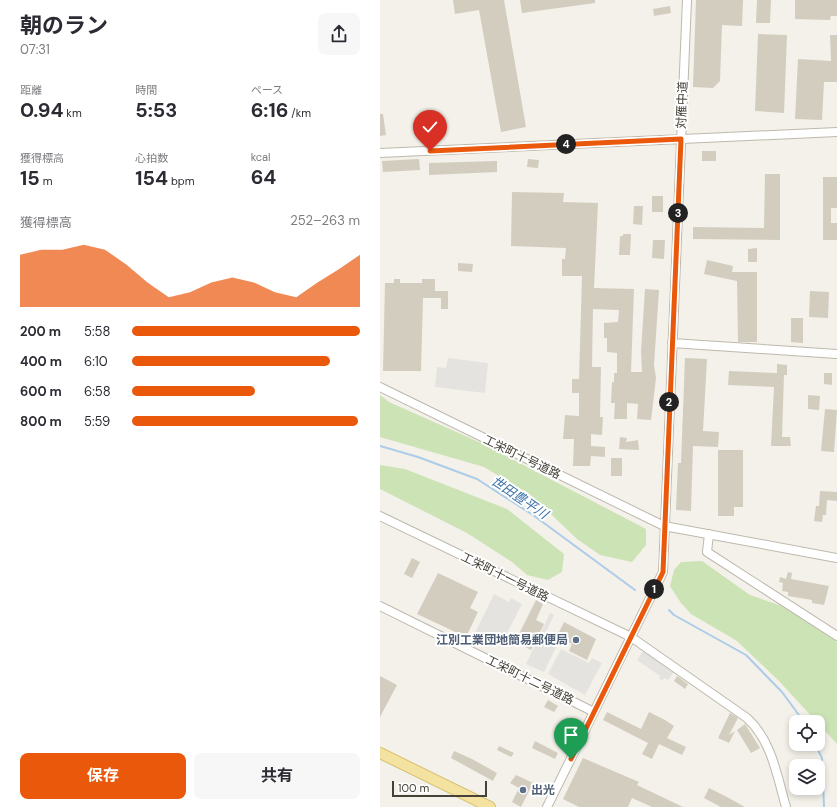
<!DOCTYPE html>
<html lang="ja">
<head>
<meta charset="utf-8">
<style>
  body { margin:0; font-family:"DM Sans","Noto Sans JP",sans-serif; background:#f7f7f7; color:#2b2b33; height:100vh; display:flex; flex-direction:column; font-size:15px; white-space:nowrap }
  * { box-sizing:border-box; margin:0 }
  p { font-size:13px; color:#7c7c81 }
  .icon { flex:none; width:22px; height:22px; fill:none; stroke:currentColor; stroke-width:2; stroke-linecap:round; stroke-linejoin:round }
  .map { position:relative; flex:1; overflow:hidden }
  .details { display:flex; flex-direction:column; background:#fff; width:380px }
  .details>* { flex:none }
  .controls { position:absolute; left:409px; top:715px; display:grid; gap:8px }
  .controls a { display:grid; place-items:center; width:36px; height:36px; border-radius:8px; background:#fff; box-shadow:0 2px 6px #0003; font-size:20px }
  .scale { position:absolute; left:12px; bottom:10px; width:95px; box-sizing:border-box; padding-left:4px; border:2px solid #464138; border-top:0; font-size:11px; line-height:14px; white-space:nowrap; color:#464138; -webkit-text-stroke:3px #fff; paint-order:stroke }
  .pin { position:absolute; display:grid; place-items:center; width:34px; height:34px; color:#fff; margin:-41px -17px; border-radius:50% 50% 50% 0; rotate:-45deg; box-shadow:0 0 4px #0007 }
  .pin .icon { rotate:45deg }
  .km { position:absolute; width:20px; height:20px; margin:-10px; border-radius:50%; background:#222; color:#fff; font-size:11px; line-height:20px; text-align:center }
  .round { display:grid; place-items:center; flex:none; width:42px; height:42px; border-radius:8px; background:#f7f7f7 }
  .overview { display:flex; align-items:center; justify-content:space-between; height:68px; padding:0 20px }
  h1 { font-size:22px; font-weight:700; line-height:30px }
  .metrics { display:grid; grid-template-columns:repeat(3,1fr); gap:6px; height:68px; padding:4px 20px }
  .metrics div { display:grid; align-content:center }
  .metrics b { font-size:20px; font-weight:700 }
  .metrics small { font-size:11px; font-weight:400 }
  .metrics p { font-size:11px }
  .chart { height:112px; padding:8px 20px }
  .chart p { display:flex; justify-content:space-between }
  .chart svg { width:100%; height:72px; margin-top:4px; fill:#ea580c; opacity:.7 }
  .cta { display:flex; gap:8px; margin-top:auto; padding:8px 20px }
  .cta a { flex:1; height:46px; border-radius:8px; background:#ea580c; color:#fff; font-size:16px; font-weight:700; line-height:46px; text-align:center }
  .cta a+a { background:#f7f7f7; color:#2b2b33 }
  ul { padding:0 20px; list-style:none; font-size:13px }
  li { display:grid; grid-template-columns:64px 48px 1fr; align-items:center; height:30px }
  li i { height:10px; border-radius:5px; background:#ea580c }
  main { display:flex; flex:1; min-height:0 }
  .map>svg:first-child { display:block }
  .green { fill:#cce3b6 }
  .parking { fill:#e5e3e0 }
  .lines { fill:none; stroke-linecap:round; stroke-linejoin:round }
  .stream { stroke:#accce9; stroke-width:2 }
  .building { fill:#d3cdc0 }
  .minor-casing { stroke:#beb9ad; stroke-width:10 }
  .major-casing { stroke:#d8c073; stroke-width:12 }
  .minor { stroke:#fff; stroke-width:8 }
  .major { stroke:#f4e2a1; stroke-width:10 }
  .route-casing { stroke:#fff; stroke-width:8 }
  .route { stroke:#ea580c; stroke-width:5 }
  .service-dot { fill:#5c6f8a; stroke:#fff; stroke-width:1.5 }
  .labels { text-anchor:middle; stroke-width:4; stroke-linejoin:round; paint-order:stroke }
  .street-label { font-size:12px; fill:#464138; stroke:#fff }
  .service-label { font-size:12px; font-weight:bold; fill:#4e5e75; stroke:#fff; text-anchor:end }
  .water-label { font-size:13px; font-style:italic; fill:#3c73a7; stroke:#fff }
</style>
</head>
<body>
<main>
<section class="details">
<div class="overview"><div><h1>朝のラン</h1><p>07:31</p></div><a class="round"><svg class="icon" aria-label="share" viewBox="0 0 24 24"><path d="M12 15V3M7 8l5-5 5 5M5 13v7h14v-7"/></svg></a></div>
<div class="metrics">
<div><p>距離</p><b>0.94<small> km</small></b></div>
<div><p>時間</p><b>5:53</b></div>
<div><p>ペース</p><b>6:16<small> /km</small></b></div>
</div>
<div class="metrics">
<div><p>獲得標高</p><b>15<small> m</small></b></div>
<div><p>心拍数</p><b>154<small> bpm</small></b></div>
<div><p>kcal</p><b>64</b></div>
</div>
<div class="chart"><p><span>獲得標高</span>252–263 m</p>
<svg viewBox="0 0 160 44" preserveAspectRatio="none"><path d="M0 44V12L10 9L20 9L30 6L40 9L50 18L60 29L70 38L80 35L90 29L100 26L110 29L120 35L130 38L140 29L150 21L160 12V44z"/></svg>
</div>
<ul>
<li><b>200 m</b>5:58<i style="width:100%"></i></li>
<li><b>400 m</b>6:10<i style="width:87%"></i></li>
<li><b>600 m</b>6:58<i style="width:54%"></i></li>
<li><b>800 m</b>5:59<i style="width:99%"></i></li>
</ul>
<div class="cta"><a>保存</a><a>共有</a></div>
</section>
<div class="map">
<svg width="457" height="807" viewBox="0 0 457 807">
  <rect width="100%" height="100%" fill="#f3f1e9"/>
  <!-- green -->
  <path class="green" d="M0,395l9,7 92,41 165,86v16l-14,17 -32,-7 -23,-16 -45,-43 -48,-29 -104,-30z
    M0,465l25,4 102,40 57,45 -2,18 -14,8 -21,-5 -15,-13 -45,-29 -87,-44z
    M322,561l48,34 32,11 55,36v102l-58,-63 -42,-40 -46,-27 -10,-11 -11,-17 4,-16 7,-8z"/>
  <!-- parking -->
  <path class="parking" d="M68,358l40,5 -3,30 -50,-6 2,-20 9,1z
    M114,594l15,8 2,-4 11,6 -17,33 -11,-5 -5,8 -14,-7z
    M170,613l4,2 -10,21 14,7 -14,29 -18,-8z
    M181,649l28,14 3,-5 10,5 -17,32 -37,-21z
    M263,651l31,21 -6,8 -3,-2 -2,2 -4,-1 1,-3 -23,-16z"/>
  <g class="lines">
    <!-- stream -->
    <path class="stream" d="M0,446l38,11 59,22 56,36 102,75
      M289,610l5,5 72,40 36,37 22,30
      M435,744l7,14 2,49"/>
  </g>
  <!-- building -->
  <path class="building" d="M73,0h51l22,127 -25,5 -22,-122 -24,4z
    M140,0h75v3l-73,10z
    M316,0h47l-1,26 -20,-1 -2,56 -7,7 -20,-1z
    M377,0h14l-1,23h-14z
    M415,0h42v16h-6l-1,4 -35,-1z
    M290,6l1,7 -17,3 -1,-7z
    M378,34l29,1 -3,78 -29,-2z
    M450,35h7v47h-13l-2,38 -27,-1 3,-60 33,2z
    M0,114h3l3,21 -6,1z
    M322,151h14v10h-14z
    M39,159l1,11 -37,2 -1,-11z
    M148,159l11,1 -1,8 -11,-1z
    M117,161v11l-68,3v-12z
    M385,174h15v66l-87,-1v-12l71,1z
    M443,177h14v31h-6v15h6v17h-14z
    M132,192l52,1 -1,9 35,1 -4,85 40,1 -3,83h11l-1,-21 4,-62 14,1 -5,75 2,13 -5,42 -14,-1 1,-15 -11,-1v16h-13l1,-16h-4l1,-21h2v-9h3v-20l-10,-1v-14h-3v-15l14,-1 1,-12 -26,-1 -1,58h9l-1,50h3l-1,18 -11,-1v12l14,1v10l-14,-1 -1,10h-17l1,-27h-11l2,-24 14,1v-23h-7v-14h7l3,-103h-20v-17h3l1,-11 -55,-2z
    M272,196h11v16h-11z
    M254,206h9l-1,19 -9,-1z
    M243,234h8l-1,21h-11l1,-19h3z
    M273,240h12l-1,19 -12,-1z
    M377,248v14h-9v-13z
    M327,260l26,6 -1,6h25v70h-19l-1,-61 -33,-7z
    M78,263l15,1 -1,8 -14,-1z
    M14,279h6v4h22v-4h13v12h13v18h-7v-11h-18l-2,73h-38l2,-88h9z
    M430,291l19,1 -1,26 -19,-1z
    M411,318h12v25l-12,-1z
    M305,358l22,1 -4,72 16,1 -1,15 -25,-1 -2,65 -15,-1 2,-47h3z
    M397,364l10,1v10h-3l-2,62h8l1,9h-20l3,-59 -46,-2 1,-14 48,2z
    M444,373h8v12l-8,-1z
    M428,395l12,1 -1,14 -11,-1z
    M445,409l12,1 -3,42 -13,-1z
    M240,437l7,1 -1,4 12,-2 1,10 -20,-1z
    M338,450h25v57h-9v9h-16z
    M231,458h11v18h-11z
    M440,491l17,1v9l-10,-1 -1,15h-3l-1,7 -8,-1 2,-15h3z
    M32,558l8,4 -8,16 -8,-4z
    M408,572l4,1 -1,6 38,7 -5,19 -12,-2v-3l-24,-4v-4l-6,-1 1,-8 -4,-1 1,-5 6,2z
    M58,573l40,19 -8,16 8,4 -12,25 -49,-23z
    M156,600l7,4 -7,16 8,4 -13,26 -16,-8z
    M184,622l32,17 -9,21 -18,-9 3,-7 -15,-8z
    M0,676l17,9 -17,32z
    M297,676l11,8 -3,5 -11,-8z
    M168,700l10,6 -4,6 -10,-5z
    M227,712l34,17 8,-17 16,8 9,6 -7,12 19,9 -4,8 -23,-11 -7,15 -10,-5 6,-11 -45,-23z
    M350,713l8,5 -9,17 6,-4 -6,12 -11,-5z
    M365,724l15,24 -9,5 -14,-23z
    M184,726l8,4 -7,15 -8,-4z
    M155,741l23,12 -3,6 -23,-11z
    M119,746l15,7 -3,4 -14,-7z
    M74,751l18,8 25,14 -4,8 -42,-23z
    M203,758l56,24 -2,3 46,22h-31l-20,-9 -4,9h-49l-16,-8z
    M136,775l17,8 -12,24 -9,-5 7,-14 -9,-5z
    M329,788l18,9 18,10h-24l-17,-9z"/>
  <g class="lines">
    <defs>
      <path id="minor" d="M0,153l457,-21
        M292,343l165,11
        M0,387l284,139 173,32
        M0,516l251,121 116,81c25,23 30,58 39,89
        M329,534l-2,18 130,84
        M0,606l214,106
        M167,807l116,-235 24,-572"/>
      <path id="major" d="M0,753l110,54"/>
    </defs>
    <!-- minor casing -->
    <use href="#minor" class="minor-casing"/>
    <!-- major casing -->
    <use href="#major" class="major-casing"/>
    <!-- minor -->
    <use href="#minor" class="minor"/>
    <!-- major -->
    <use href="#major" class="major"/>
  </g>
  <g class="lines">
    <defs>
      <path id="route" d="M50,151l251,-12 -18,433 -92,187"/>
    </defs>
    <!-- route casing -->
    <use href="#route" class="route-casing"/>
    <!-- route -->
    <use href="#route" class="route"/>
  </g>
  <!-- markers -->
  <g class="service-dot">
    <circle cx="196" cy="640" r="4"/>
    <circle cx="143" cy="790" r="4"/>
  </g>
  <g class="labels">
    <!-- street labels -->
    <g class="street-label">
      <text transform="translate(302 105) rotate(-88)" y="4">対雁中道</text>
      <text transform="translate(142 457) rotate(26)" y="4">工栄町十号道路</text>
      <text transform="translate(125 577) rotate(26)" y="4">工栄町十一号道路</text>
      <text transform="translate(150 680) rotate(26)" y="4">工栄町十二号道路</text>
    </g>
    <!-- service labels -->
    <g class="service-label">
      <text x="188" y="644">江別工業団地簡易郵便局</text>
      <text x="151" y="794" text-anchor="start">出光</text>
    </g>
    <!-- water labels -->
    <g class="water-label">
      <text transform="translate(140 497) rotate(34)" y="5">世田豊平川</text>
    </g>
  </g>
</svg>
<div class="controls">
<a><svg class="icon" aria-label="locate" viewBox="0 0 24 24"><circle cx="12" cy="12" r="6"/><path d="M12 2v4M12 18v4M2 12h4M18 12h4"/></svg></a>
<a><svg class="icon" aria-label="layers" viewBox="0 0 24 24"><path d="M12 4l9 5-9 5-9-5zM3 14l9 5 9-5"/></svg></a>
</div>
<div class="scale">100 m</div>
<div class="pin" style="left:191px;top:759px;background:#1e9e55"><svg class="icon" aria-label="arrive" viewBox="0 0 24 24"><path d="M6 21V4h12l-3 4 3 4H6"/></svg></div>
<div class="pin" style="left:50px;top:151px;background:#d93025"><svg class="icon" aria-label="check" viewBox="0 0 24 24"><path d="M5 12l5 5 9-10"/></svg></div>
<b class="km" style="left:274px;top:589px">1</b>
<b class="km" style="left:289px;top:402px">2</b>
<b class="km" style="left:298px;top:213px">3</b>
<b class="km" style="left:186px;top:144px">4</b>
</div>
</main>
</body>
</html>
